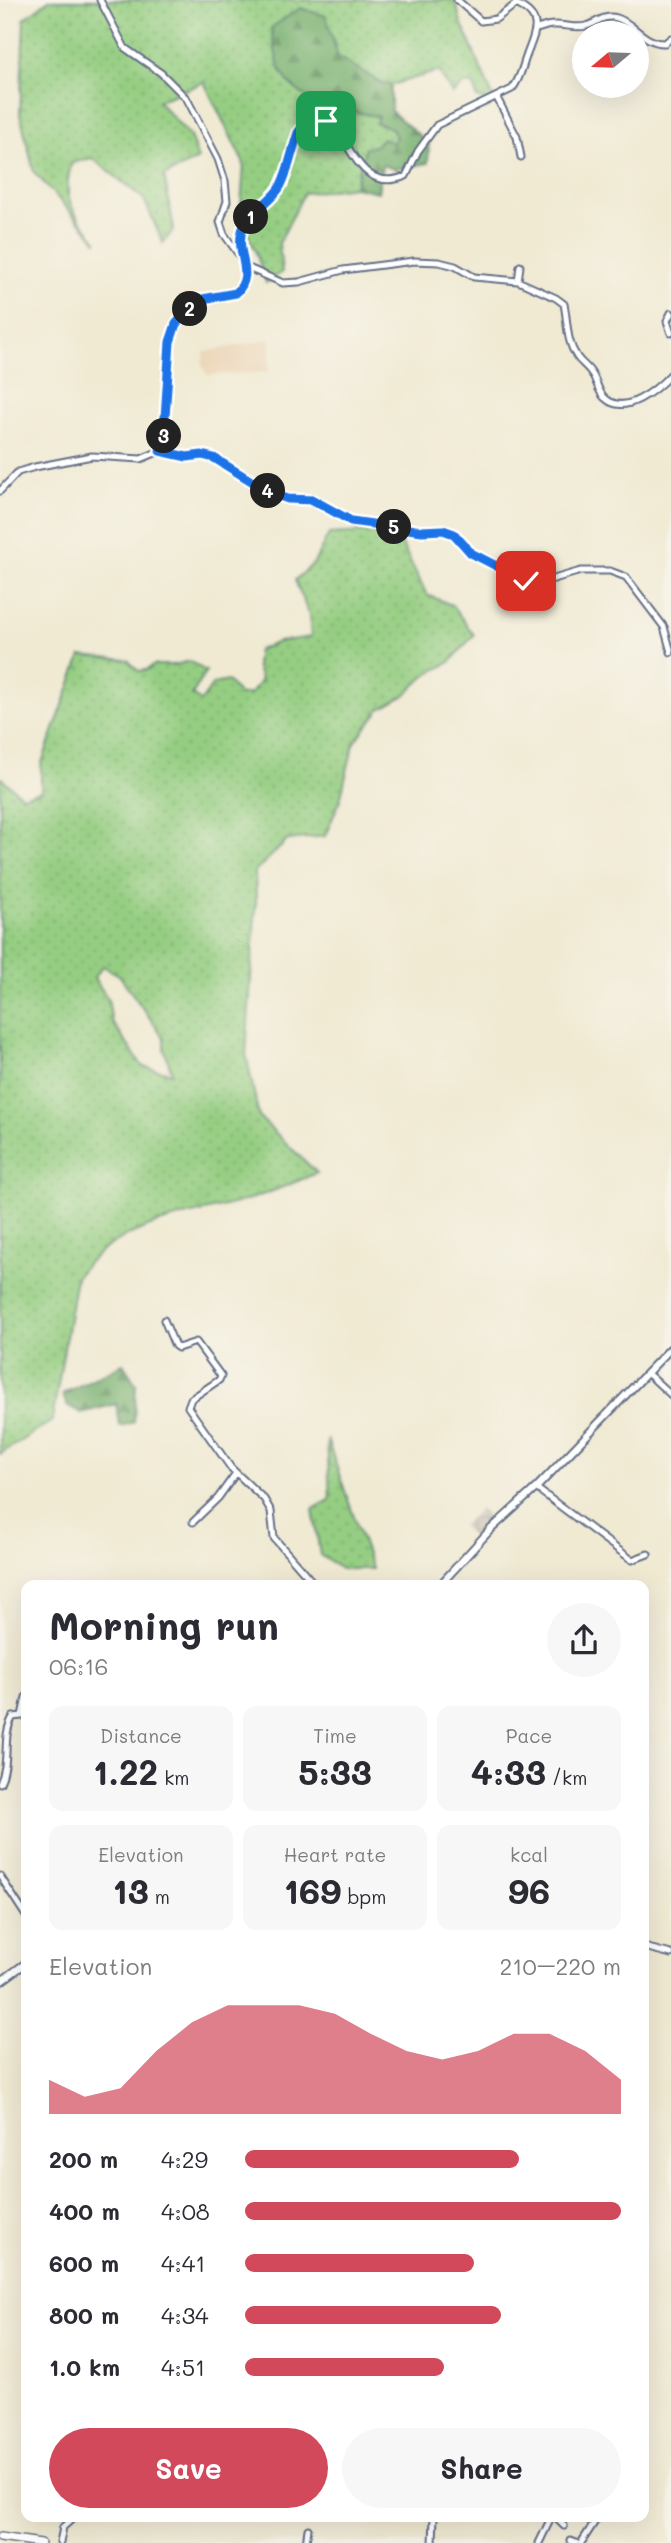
<!DOCTYPE html>
<html lang="en">
<head>
<meta charset="utf-8">
<style>
  body { margin:0; font-family:Mali,sans-serif; background:#f7f7f7; color:#2b2b33; height:100vh; display:flex; flex-direction:column; font-size:26px; white-space:nowrap }
  * { box-sizing:border-box; margin:0 }
  p { font-size:23px; color:#7c7c81 }
  .icon { flex:none; width:38px; height:38px; fill:none; stroke:currentColor; stroke-width:2; stroke-linecap:round; stroke-linejoin:round }
  .map { position:relative; flex:1; overflow:hidden }
  .sheet { position:absolute; left:21px; top:1580px; width:628px; height:942px; display:flex; flex-direction:column; background:#fff; border-radius:14px; box-shadow:0 7px 28px #0002 }
  .sheet>* { flex:none }
  .needle { width:46px; rotate:251deg }
  .controls { position:absolute; left:572px; top:21px; display:grid; gap:14px }
  .controls a { display:grid; place-items:center; width:77px; height:77px; border-radius:50%; background:#fff; box-shadow:0 7px 28px #0002; font-size:35px }
  .pin { position:absolute; display:grid; place-items:center; width:60px; height:60px; color:#fff; margin:-30px; border-radius:14px; box-shadow:0 4px 10px #0006 }
  .km { position:absolute; width:35px; height:35px; margin:-18px; border-radius:50%; background:#222; color:#fff; font-size:19px; line-height:35px; text-align:center }
  .round { display:grid; place-items:center; flex:none; width:74px; height:74px; border-radius:37px; background:#f7f7f7 }
  .summary { display:flex; align-items:center; justify-content:space-between; height:119px; padding:0 28px }
  h1 { font-size:38px; font-weight:700; line-height:52px }
  .stats { display:grid; grid-template-columns:repeat(3,1fr); gap:10px; height:119px; padding:7px 28px }
  .stats div { display:grid; align-content:center; border-radius:14px; background:#f7f7f7; text-align:center }
  .stats b { font-size:35px; font-weight:700 }
  .stats small { font-size:19px; font-weight:400 }
  .stats p { font-size:19px }
  .chart { height:196px; padding:14px 28px }
  .chart p { display:flex; justify-content:space-between }
  .chart svg { width:100%; height:126px; margin-top:7px; fill:#d1495b; opacity:.7 }
  .button { display:flex; gap:14px; margin-top:auto; padding:14px 28px }
  .button a { flex:1; height:80px; border-radius:42px; background:#d1495b; color:#fff; font-size:28px; font-weight:700; line-height:80px; text-align:center }
  .button a+a { background:#f7f7f7; color:#2b2b33 }
  ul { padding:0 28px; list-style:none; font-size:23px }
  li { display:grid; grid-template-columns:112px 84px 1fr; align-items:center; height:52px }
  li i { height:18px; border-radius:9px; background:#d1495b }
  .map>svg:first-child { display:block }
  .built { fill:#ecd7ba }
  .industrial { fill:url(#industrial-grid) }
  .grass { fill:url(#grass-dots); stroke:#587e70; stroke-width:2; fill-rule:evenodd }
  .forest { fill:url(#forest-firs); stroke:#4a7067; stroke-width:2 }
  .lines { fill:none; stroke-linecap:round; stroke-linejoin:round }
  .minor-casing { stroke:#667087; stroke-width:9 }
  .major-casing { stroke:#667087; stroke-width:10 }
  .highway-casing { stroke:#667087; stroke-width:10 }
  .minor { stroke:#fff; stroke-width:5 }
  .major { stroke:#fff; stroke-width:6 }
  .highway { stroke:#fff; stroke-width:7 }
  .route-casing { stroke:#fff; stroke-width:14 }
  .route { stroke:#1a73e8; stroke-width:9 }
</style>
</head>
<body>
<div class="map">
<svg width="671" height="2543" viewBox="0 0 671 2543">
  <defs>
    <pattern id="industrial-grid" width="8" height="8" patternUnits="userSpaceOnUse" patternTransform="scale(1.75)"><rect width="8" height="8" fill="#cbc2b8"/><path d="M0 4h8M4 0v8" fill="none" stroke="#aea7a1"/></pattern>
    <pattern id="grass-dots" width="8" height="8" patternUnits="userSpaceOnUse" patternTransform="scale(1.75)"><rect width="8" height="8" fill="#95ce82"/><path d="M2 2h.1M6 6h.1" fill="none" stroke="#80b173" stroke-width="1.8" stroke-linecap="round"/></pattern>
    <pattern id="forest-firs" width="22" height="20" patternUnits="userSpaceOnUse" patternTransform="scale(1.75)"><rect width="22" height="20" fill="#78b170"/><path d="M5 1l3.5 6h-7zM16 11l3.5 6h-7z" fill="#62905f"/></pattern>
  </defs>
  <rect width="100%" height="100%" fill="#f7f3e8"/>
  <filter id="ink" filterUnits="userSpaceOnUse"><feTurbulence type="fractalNoise" baseFrequency=".0143" numOctaves="2"/><feDisplacementMap in="SourceGraphic" scale="14" xChannelSelector="R" yChannelSelector="G"/><feConvolveMatrix kernelMatrix="1 2 1 2 8 2 1 2 1" color-interpolation-filters="sRGB"/></filter>
  <filter id="wash" filterUnits="userSpaceOnUse"><feTurbulence type="fractalNoise" baseFrequency=".00686" numOctaves="4" result="noise"/><feDisplacementMap in="SourceGraphic" scale="28" xChannelSelector="R" yChannelSelector="G"/><feGaussianBlur stdDeviation="1.57" result="paint"/><feColorMatrix in="noise" values="0 0 0 0 0 0 0 0 0 0 0 0 0 0 0 0 0 1.4 0 .05"/><feComposite in="paint" operator="in"/></filter>
  <g filter="url(#wash)">
    <rect width="100%" height="100%" fill="#f0ead3"/>
    <!-- built -->
    <path class="built" d="M270,339l-1,33 -62,3 -5,-10 2,-13z"/>
    <!-- industrial -->
    <path class="industrial" d="M480,1509l12,12 -18,18 -12,-13z"/>
    <!-- grass -->
    <path class="grass" d="M49,0h406l6,22 35,82 -19,-6 -3,-13 -9,-2 -13,11 -13,-23 -48,14 -10,-2 -43,-26 9,54c21,3 40,4 49,26l-4,7c-30,4 -32,17 -37,43l-51,6 -25,50 3,29 -16,11 -11,-33 -15,-30 4,-56 -40,-82 -46,19 32,35 8,23 -34,17 10,53 -11,14 -19,-44 -52,-41 -20,5c-13,37 4,52 26,79l-64,-70 -14,-58 4,-95z
      M366,532l32,5 29,58 25,10 22,30 -24,27 -24,13 -22,21 -24,13 -26,34 -14,57 -15,36 -37,4 -33,31 1,30 -10,153 13,63 58,56c-25,10 -51,22 -77,29 -57,16 -127,23 -164,75l-24,144 -52,33v-677l22,19 19,-5v-26l40,-109 47,4 10,11 8,-1 8,-5h21l14,-4 17,10 -14,24 9,6 12,-17 15,-3 11,14 11,-1 11,-14 -5,-15 2,-15 20,-8 33,-5 -2,-22 -14,-35 19,-17 15,-29zM103,966l16,9 45,63v11l8,24 -29,-6 -31,-45 -4,-23 -14,-21z
      M327,1439l45,130h-31l-21,-14 -7,-46 17,-9z"/>
    <!-- forest -->
    <path class="forest" d="M300,8l26,8 12,41 43,26 10,2v26l38,33 -1,19 -33,6 -13,-4 -4,27 -23,-5 10,-39 10,-2 8,-8 9,5 4,-6 -4,-9 -16,-5 2,-7c-35,-6 -78,-10 -97,-45 -6,-12 -7,-30 -10,-43z
      M123,1364l13,20 -2,38 -14,4 -4,-22 -35,9 -14,-8 -5,-11z"/>
  </g>
  <g filter="url(#ink)">
    <g class="lines">
      <defs>
        <path id="minor" d="M100,0l25,48 36,25 26,26 31,60 7,22 2,20 -7,21 4,12 20,28
          M536,29c6,-1 11,-4 17,-4 11,-1 22,4 33,1 11,-3 18,-12 31,-8 17,5 27,26 48,25l6,-5
          M497,98l20,39 4,20
          M246,267l37,16 16,-1 44,-12 71,-9 25,1 16,4 19,11 44,4 38,17 8,6c4,19 2,37 13,53 4,6 11,10 15,17 5,7 6,18 13,24 20,19 52,-9 66,-24
          M518,281l2,-15
          M671,313l-4,8 4,12
          M160,451l27,6 15,-2 12,3 57,35 17,6 25,1 38,21 71,10 21,-1 11,4 17,19 54,28 15,2 41,-12h29l16,6 38,50 7,25
          M0,491l18,-19 17,-5 57,-11 49,3 19,-8 4,-17 6,-92 6,-18 21,-24 39,-7c20,-18 0,-39 6,-61 5,-20 28,-29 38,-45 12,-20 11,-46 26,-65 45,-18 40,78 100,54l12,-25 19,-26 75,-36c8,-9 10,-21 14,-32 8,-23 20,-39 -10,-53l-20,15 -15,2 -24,-21
          M164,1320l11,26 3,2 18,-6 25,34 -2,4 -28,19 -3,8 43,61 33,31 7,12 3,27 42,48
          M647,1373l24,22
          M536,1488l96,72 16,-6
          M193,1522l25,-24 18,-25
          M0,1783c11,-22 1,-47 13,-66l9,-1 4,-19
          M0,1876l26,40
          M644,1947l27,7
          M554,2516l10,10
          M571,2541l5,2
          M60,2543l3,-16 8,-7v-4
          M306,2543l2,-14
          M433,2543l1,-27
          M539,2543l13,-27
          M581,2543l15,-23"/>
        <path id="major" d="M439,1586l51,-56 46,-42 135,-140
          M0,1982l26,-19"/>
        <path id="highway" d="M0,2537l41,6"/>
      </defs>
      <!-- minor casing -->
      <use href="#minor" class="minor-casing"/>
      <!-- major casing -->
      <use href="#major" class="major-casing"/>
      <!-- highway casing -->
      <use href="#highway" class="highway-casing"/>
      <!-- minor -->
      <use href="#minor" class="minor"/>
      <!-- major -->
      <use href="#major" class="major"/>
      <!-- highway -->
      <use href="#highway" class="highway"/>
    </g>
  </g>
  <g class="lines" filter="url(#ink)">
    <defs>
      <path id="route" d="M326,121l-16,-1 -4,2 -8,11c-6,17 -9,36 -17,52 -9,18 -33,26 -39,46 -7,23 14,43 -6,62l-39,7 -21,24 -6,18 -6,91 -4,18 27,6 15,-2 12,3 57,35 17,6 25,1 38,21 71,10 21,-1 11,4 17,19 55,28"/>
    </defs>
    <!-- route casing -->
    <use href="#route" class="route-casing"/>
    <!-- route -->
    <use href="#route" class="route"/>
  </g>
</svg>
<div class="controls">
<a><svg class="needle" viewBox="-14 -14 28 28"><path d="M0-13l5 13h-10z" fill="#e53935"/><path d="M0 13l5-13h-10z" fill="#7c7c81"/></svg></a>
</div>
<div class="pin" style="left:326px;top:121px;background:#1e9e55"><svg class="icon" aria-label="arrive" viewBox="0 0 24 24"><path d="M6 21V4h12l-3 4 3 4H6"/></svg></div>
<div class="pin" style="left:526px;top:581px;background:#d93025"><svg class="icon" aria-label="check" viewBox="0 0 24 24"><path d="M5 12l5 5 9-10"/></svg></div>
<b class="km" style="left:251px;top:217px">1</b>
<b class="km" style="left:190px;top:309px">2</b>
<b class="km" style="left:164px;top:436px">3</b>
<b class="km" style="left:268px;top:491px">4</b>
<b class="km" style="left:394px;top:527px">5</b>
<section class="sheet">
<div class="summary"><div><h1>Morning run</h1><p>06:16</p></div><a class="round"><svg class="icon" aria-label="share" viewBox="0 0 24 24"><path d="M12 15V3M7 8l5-5 5 5M5 13v7h14v-7"/></svg></a></div>
<div class="stats">
<div><p>Distance</p><b>1.22<small> km</small></b></div>
<div><p>Time</p><b>5:33</b></div>
<div><p>Pace</p><b>4:33<small> /km</small></b></div>
</div>
<div class="stats">
<div><p>Elevation</p><b>13<small> m</small></b></div>
<div><p>Heart rate</p><b>169<small> bpm</small></b></div>
<div><p>kcal</p><b>96</b></div>
</div>
<div class="chart"><p><span>Elevation</span>210–220 m</p>
<svg viewBox="0 0 160 44" preserveAspectRatio="none"><path d="M0 44V32L10 38L20 35L30 22L40 12L50 6L60 6L70 6L80 9L90 16L100 22L110 25L120 22L130 16L140 16L150 22L160 32V44z"/></svg>
</div>
<ul>
<li><b>200 m</b>4:29<i style="width:73%"></i></li>
<li><b>400 m</b>4:08<i style="width:100%"></i></li>
<li><b>600 m</b>4:41<i style="width:61%"></i></li>
<li><b>800 m</b>4:34<i style="width:68%"></i></li>
<li><b>1.0 km</b>4:51<i style="width:53%"></i></li>
</ul>
<div class="button"><a>Save</a><a>Share</a></div>
</section>
</div>
</body>
</html>
